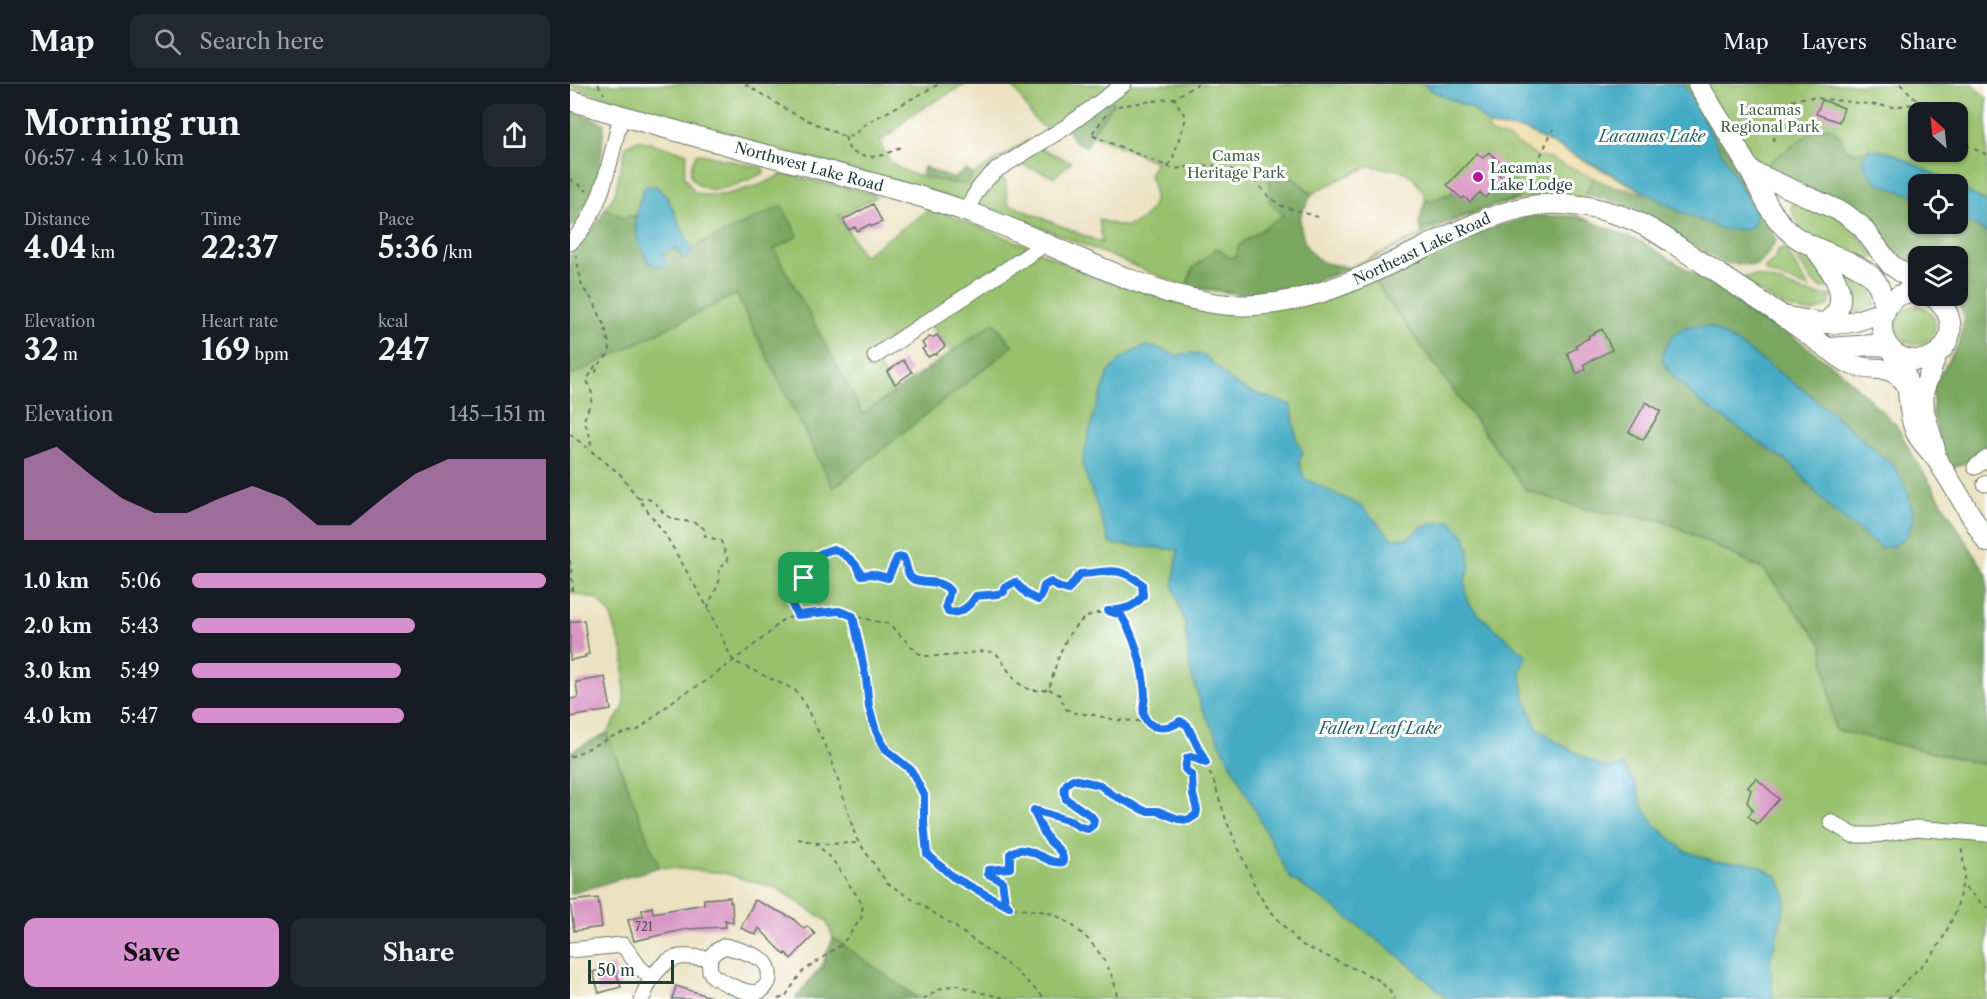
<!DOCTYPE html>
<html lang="en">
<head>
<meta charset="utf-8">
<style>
  body { margin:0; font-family:"Libre Caslon Text",serif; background:#242831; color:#f1f3f6; height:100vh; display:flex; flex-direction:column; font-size:22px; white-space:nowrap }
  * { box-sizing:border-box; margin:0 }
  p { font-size:20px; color:#9ea1a6 }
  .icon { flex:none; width:33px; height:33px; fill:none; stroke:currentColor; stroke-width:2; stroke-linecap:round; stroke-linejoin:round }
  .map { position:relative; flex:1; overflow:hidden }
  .panel { display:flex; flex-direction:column; background:#171b24; width:570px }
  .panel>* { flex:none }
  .needle { width:39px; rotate:333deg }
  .fabs { position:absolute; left:1338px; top:18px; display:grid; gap:12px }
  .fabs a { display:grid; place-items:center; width:60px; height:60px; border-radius:12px; background:#171b24; box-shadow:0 2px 4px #0004; font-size:30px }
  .scale { position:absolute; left:18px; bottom:15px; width:86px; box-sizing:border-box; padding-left:6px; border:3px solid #1f3d34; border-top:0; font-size:16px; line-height:21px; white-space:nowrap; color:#1f3d34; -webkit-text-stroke:4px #fff; paint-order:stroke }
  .pin { position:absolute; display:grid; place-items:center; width:51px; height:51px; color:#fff; margin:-26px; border-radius:12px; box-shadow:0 3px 9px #0006 }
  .round { display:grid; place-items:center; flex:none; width:63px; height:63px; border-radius:12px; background:#242831 }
  .headline { display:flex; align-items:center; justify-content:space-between; height:102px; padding:0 24px }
  h1 { font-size:33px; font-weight:800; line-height:45px }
  .stats { display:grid; grid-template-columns:repeat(3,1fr); gap:9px; height:102px; padding:6px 24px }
  .stats div { display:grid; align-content:center }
  .stats b { font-size:30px; font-weight:800 }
  .stats small { font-size:16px; font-weight:400 }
  .stats p { font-size:16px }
  .chart { height:168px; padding:12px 24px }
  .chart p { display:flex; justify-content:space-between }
  .chart svg { width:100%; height:108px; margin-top:6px; fill:#d690ce; opacity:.7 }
  .cta { display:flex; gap:12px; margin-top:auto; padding:12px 24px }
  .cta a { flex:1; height:69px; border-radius:12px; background:#d690ce; color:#111; font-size:24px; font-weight:800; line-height:69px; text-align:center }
  .cta a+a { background:#242831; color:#f1f3f6 }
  ul { padding:0 24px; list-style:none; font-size:20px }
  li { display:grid; grid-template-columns:96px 72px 1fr; align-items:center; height:45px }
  li i { height:15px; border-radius:8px; background:#d690ce }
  header { display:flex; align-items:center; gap:36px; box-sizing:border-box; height:84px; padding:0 30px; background:#171b24; border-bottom:2px solid #363941 }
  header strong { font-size:28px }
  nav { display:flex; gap:33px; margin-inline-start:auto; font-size:21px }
  .search { width:420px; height:54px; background:#242831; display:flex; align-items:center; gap:15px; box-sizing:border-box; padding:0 21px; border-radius:12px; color:#9ea1a6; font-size:22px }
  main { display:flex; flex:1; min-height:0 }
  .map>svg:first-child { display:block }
  .green { fill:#98c16d; stroke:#5c7f50; stroke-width:1.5; fill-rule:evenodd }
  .forest { fill:#7aa760; stroke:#4c724a; stroke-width:1.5; fill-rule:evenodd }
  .sand { fill:#eeda9e; stroke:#868c69; stroke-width:1.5 }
  .water { fill:#44abc4; stroke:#32747c; stroke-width:1.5 }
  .building { fill:#d995c3 }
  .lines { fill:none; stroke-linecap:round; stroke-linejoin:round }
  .minor-casing { stroke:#677765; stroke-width:17 }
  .major-casing { stroke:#677765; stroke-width:22 }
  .path { stroke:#677765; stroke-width:2; stroke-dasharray:4.5 4.5; stroke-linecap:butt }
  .minor { stroke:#fff; stroke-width:15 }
  .major { stroke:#fff; stroke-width:20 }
  .route-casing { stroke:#fff; stroke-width:12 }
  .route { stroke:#1a73e8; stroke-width:8 }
  .poi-dot { fill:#b5179e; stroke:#fff; stroke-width:2 }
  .labels { text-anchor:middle; stroke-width:6; stroke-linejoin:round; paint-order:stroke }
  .number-label { font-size:12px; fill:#4e5358 }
  .park-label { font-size:15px; fill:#436545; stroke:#fff }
  .street-label { font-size:15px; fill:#1f3d34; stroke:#fff }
  .poi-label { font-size:15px; fill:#1f3d34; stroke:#fff; text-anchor:start }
  .water-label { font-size:16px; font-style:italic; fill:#2c6466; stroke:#fff }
</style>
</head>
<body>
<header>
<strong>Map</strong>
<div class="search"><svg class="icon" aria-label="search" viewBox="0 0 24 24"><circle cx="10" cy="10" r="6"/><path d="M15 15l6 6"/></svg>Search here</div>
<nav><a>Map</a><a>Layers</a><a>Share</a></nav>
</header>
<main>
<section class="panel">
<div class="headline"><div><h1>Morning run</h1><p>06:57 · 4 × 1.0 km</p></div><a class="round"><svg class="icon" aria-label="share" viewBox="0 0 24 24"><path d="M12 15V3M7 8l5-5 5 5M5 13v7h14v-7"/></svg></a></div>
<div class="stats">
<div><p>Distance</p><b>4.04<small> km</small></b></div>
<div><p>Time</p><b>22:37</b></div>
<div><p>Pace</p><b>5:36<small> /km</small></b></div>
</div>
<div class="stats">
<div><p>Elevation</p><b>32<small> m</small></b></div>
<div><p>Heart rate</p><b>169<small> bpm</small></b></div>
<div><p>kcal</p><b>247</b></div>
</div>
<div class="chart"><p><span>Elevation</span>145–151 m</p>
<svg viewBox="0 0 160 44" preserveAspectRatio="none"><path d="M0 44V11L10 6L20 17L30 27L40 33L50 33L60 27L70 22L80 27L90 38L100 38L110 27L120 17L130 11L140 11L150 11L160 11V44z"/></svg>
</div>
<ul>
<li><b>1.0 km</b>5:06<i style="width:100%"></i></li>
<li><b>2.0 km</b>5:43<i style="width:63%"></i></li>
<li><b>3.0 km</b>5:49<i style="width:59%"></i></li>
<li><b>4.0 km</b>5:47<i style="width:60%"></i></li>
</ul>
<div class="cta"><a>Save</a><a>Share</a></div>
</section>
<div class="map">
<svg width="1417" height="915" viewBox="0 0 1417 915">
  <rect width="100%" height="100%" fill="#fff"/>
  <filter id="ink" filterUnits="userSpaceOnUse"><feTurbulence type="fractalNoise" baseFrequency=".0167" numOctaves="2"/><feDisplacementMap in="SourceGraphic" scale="12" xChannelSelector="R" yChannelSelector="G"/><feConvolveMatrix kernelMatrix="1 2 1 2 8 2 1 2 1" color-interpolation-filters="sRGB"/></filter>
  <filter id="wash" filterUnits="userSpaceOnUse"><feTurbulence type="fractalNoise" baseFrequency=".008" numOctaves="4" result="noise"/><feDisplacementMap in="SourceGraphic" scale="24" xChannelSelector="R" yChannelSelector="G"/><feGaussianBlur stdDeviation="1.35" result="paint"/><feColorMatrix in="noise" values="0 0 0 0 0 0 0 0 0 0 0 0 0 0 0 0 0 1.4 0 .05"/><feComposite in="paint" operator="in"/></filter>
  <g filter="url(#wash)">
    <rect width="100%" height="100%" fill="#ece2c1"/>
    <!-- green -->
    <path class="green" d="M0,0h396l-57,32 -16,17 -13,8c7,25 19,29 42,36l2,-10 29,12 13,-9 7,5 55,-35 8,5 -1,1 36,16 -17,15 -43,-16 -22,15 16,4 3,24 94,39 -3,-24c18,8 34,12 47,-4 6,-7 9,-12 8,-22 0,-6 -3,-12 -5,-18l7,-13 -59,-26 -6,-1 -4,11 -13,-5 -8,-14 -8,4 -8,-4h-7c-15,-10 -20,-31 -33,-43h414l10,8 37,16 19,18 109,41 -15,30h-49l-43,9 -57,23 -86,40 -50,18 -51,8 -62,-8 -163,-67 -122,-37 -145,-39 -186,-58zM800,82c22,6 34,-3 49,20 4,5 7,10 7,17 -1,14 -8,15 -4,32l-73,33c-9,-5 -21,-1 -30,-8 -10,-7 -15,-15 -17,-27 -4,-14 -1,-27 9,-38 7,-7 47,-23 59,-29z
      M1137,0h266l2,4 12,10v104l-29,-15v-3h-4l-62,-31 -21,-4 -18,4 -8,-5 -6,-13 -25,-5 -52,38 -46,-64zM1348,28h40v40h-40z
      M68,56l49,13 -3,23 10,16 9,3h21l36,-10 24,-11 86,19 6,4 -37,19 24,40 68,-48 97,38 -4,7 -152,101 22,39 -31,21 -90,-166 -64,-7 -18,7 -23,-49 -25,-9 -8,26 -12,1 -18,-8 9,-13 12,-50z
      M127,69l66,15 1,5c-14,6 -30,14 -45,16 -10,2 -25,-3 -28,-14 -2,-7 3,-16 6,-22z
      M1225,110l45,21 35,40 -8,10 -71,-32 3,-7 -8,-17z
      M1221,161l16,6 26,37h-12l-8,-6 -22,-32z
      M1212,164l3,1 24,39 -43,-16 -1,-4 10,-9 4,-10z
      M469,167l58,29 9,-2 90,29 178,-26 152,209 59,19 79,12 100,49 58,74 13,86 152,35v234h-1068l-86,-61 -6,-17 -49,-32 -54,-16 -65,-6 -52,-134 17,-26v-52l-14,-41 -13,-15 -27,-6v-217l166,-82 97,194 161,-166 -43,30 -22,-28z
      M1258,176l43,25 5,21 -20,7 -2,-7 3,-16 -13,-3z
      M1185,192c16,2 28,8 43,14 11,4 22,5 34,6l-3,9c-4,2 -9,5 -13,6 -24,6 -58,-21 -78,-33z
      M1327 241a19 19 0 1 1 38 0a19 19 0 1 1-38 0Z"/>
    <!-- forest -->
    <path class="forest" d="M1113,0h7l69,119 17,38 -12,18 -8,6 -32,-2 -80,-47 -26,-13 -33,-9 9,-16 14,6 40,10 33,18 54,18h9l8,-3 4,-13z
      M537,12l7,7 -19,26 -8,17 -13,-5 -8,-14z
      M0,26l34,13 -4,51 -23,47 -7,7z
      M1259,43l10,8 6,13 8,5 18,-4 -8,8c3,30 32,31 55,40v27h40v-8l29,17v218l-35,18 -9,-12 -10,-43v-28l26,-42 6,-26 -10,-22h3v-40h-40v16l-34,-28 -122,-76 52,-38z
      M939,82c5,6 2,14 9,19l-2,5 2,8 -97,32 -2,-6 6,-23 11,-2 10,-5 2,2 5,-5 9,8 2,-2 6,5 10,-10 5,5 18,-17 -2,-5z
      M354,83l29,12 13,-9 7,5 -6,9 -16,-1 -29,-6z
      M710,91l12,1 20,18 -13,24c3,21 8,42 32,47 7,2 12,-1 18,4l-50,18 -51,8 -62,-8 7,-19 24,-20 12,9h7l3,-12 44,-30 -14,-13v-23z
      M212,122l16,30 -24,13 89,165 131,-92 19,24 -180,142 -97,-194 -166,82v-121l28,-32 7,-14 18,8 12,-1v14l27,23 14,-5 7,11 8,-5v-6z
      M961,132h47l65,27 83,50 80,53 34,25 56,54 17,31 74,119v190l-152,-35 -13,-86 -58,-74 -99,-49 -80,-12 -59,-19 -152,-209 108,-50zM1169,260l69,49 87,74 -14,81 -49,-38 -40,-45 -93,-64 -29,-28 -8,-15z
      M37,649l52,134 -89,27v-142z
      M263,854l9,6 77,55h-124l27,-33z"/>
    <!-- sand -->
    <path class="sand" d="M920,42l35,4 123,64 -40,-10 -57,-25 -15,-3 -28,-18 -15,-4 -6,-5z"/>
    <!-- water -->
    <path class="water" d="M854,0h259l73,130 -1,8 -3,5 -8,3 -22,-1 -41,-17 -82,-45 -74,-37 -35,-4 -19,-18 -37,-16z
      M1301,65l21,4 62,31h-36v13c-23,-9 -52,-10 -55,-40z
      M76,102h10l12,13 23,49v6l-7,5 -8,-11 -14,5 5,12 -5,2 -13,-4c-12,-20 -17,-36 -10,-60 2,-6 2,-12 7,-17z
      M1388,103l29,15v31l-29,-17z
      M1118,242h21l30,18 69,49 87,74 13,26 6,23 -7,20 -14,10 -12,2 -49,-38 -40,-45 -93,-64 -29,-28 -8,-15c6,-20 8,-23 26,-32z
      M575,262l13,2 20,8c31,-12 37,16 59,29 13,8 38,14 54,20l6,36 6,11 -4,10 5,16 58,29 31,32 15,-1 15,-11 10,-4 18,-2 14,15 4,14 1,16 -5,15 2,20 10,12 50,43 -7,16 6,29 11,26 18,14 47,26 21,-1 12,17 9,26 13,18 28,24 29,10 39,2 24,13 10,22 -17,64 3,37h-325l-43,-38 -82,-62 -33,-21 -88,-170 -12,-38 -5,-46 -12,-39 5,-35 -68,-6 -28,-80 11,-47 16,-45 15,-16z"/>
    <g id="blocks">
      <!-- building -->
      <path class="building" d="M1252,16l22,8 -5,14 -23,-8z
        M919,68l15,14 -6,7 5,7 -18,18 -5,-6 -10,10 -6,-5 -2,2 -15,-14 30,-32 6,5z
        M303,120l9,18 -11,5 -1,-3 -13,7 -2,-4 -6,3 -6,-10z
        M1032,245l10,21 -28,14 2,5 -9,5 -10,-21 10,-5 -2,-3 14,-7 -1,-2z
        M367,251l8,11 -10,9 -1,-1 -6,3 -6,-8 3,-2 -3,-4 8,-6 2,1z
        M333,276l9,12 -17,12 -8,-12z
        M1076,318l15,9 -18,29 -14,-8z
        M14,536l5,34 -4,1 1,2 -16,3v-38z
        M35,593l6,33 -41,7v-18l8,-1 -2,-16z
        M1186,694l23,21 -22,25 -9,-8 5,-6 -6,-8 4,-12 -3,-3z
        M160,813v5h2l1,21 -8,-3 1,7 -39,2 -53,12 -6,-21 15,-4 -1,-6 10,-3 1,6 51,-9v-5z
        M28,814l4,29 -28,4 -4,-30z
        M185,816l37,18 12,11 3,-3 8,8 -24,25 -5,-6 -1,2 -26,-27 -3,7 -15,-7z
        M44,881l7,22 -22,6 -6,-21z
        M106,902l35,11 -1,2h-38z"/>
    </g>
  </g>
  <g filter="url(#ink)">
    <use href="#blocks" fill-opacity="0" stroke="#677765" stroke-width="1.5"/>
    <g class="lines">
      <defs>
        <path id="minor" d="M398,128c4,-18 16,-32 30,-43l68,-42 58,-43
          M0,159c33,-31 40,-85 51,-127
          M305,272l170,-112
          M1405,383l12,-9
          M1415,400l2,-1
          M1261,738l22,13h22l41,-7 71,6
          M0,866l53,-5 17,23 12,10
          M72,915c6,-17 18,-39 38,-42 9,-1 20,1 29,1l7,-7 9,-5c11,3 26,7 36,13 12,8 11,29 -4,33 -10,3 -35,-10 -44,-16l-3,-5 -1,-13"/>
        <path id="major" d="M1128,0c17,29 36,57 52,87 13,24 20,45 43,64 21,17 74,27 85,50 4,8 5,18 7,27
          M0,16c76,24 153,44 231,64 55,15 112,28 167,48 81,28 158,76 244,91 82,13 156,-28 227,-63 35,-16 70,-33 109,-36 24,-1 49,4 71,11 26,8 48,24 70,39 26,17 52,34 79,52 20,13 39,28 59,42 8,5 15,12 24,16 25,11 37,-5 57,22
          M1181,87l93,42 17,13 29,38 28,20
          M1245,164c11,16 32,40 23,61 -3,6 -8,10 -13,14
          M1348,208c-48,-3 -48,70 0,68 9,0 19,-5 25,-12 14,-17 7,-41 -11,-52
          M1218,233c22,4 46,10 68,4 10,-3 19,-7 29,-9
          M1258,264l45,-3 15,1
          M1323,268c23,29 10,49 22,78 5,13 17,21 24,33 17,26 32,53 48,79
          M1365,365l-11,-38 -1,-19 14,-39"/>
      </defs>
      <!-- minor casing -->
      <use href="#minor" class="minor-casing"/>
      <!-- major casing -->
      <use href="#major" class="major-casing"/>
      <!-- path -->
      <path class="path" d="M28,0l6,10
        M175,0l49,30 51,23 7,-1 15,-13 72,-39
        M1330,0l20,19 4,9
        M548,22l56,-8 24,-14
        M536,31l-15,20 83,34 27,-4 18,1 20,6 16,9 14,16 13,9 36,11
        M275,53l5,14c22,9 29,7 50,-4
        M1203,57l10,-30 10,-11 15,-3 85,10 27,-4
        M1388,57l29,14
        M598,82l4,-6 14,-42 -12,-20
        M939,82l3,3 3,14 6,3 7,-3 25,-54
        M0,95l14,9 3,3
        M6,171l6,32 12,15 11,25 5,22 -2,6 -10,10 -2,7 -1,-6 -8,14 6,16 -9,24 7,19 -1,11
        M0,350l50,40 45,60 44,76 24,51 62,29 7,9 28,56 26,83 31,45 64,41 61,44 34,31
        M68,414c24,1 16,10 31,19 12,7 26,1 35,12l1,7 16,5 7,20 -10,8c6,15 -7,24 -10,39
        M0,476l3,28 -3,6
        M227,530l-5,-10 2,-13 3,-1 2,-10 9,-6c3,-17 10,-21 26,-25 10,5 24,14 27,26l11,-1 16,4 9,-20 5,-1c5,6 4,18 11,22 11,6 27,-1 37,12l-3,15 1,6c12,3 22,-6 28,-16 8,-2 21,0 28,-4v-4l11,-6 13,13 10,5 3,-3 4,-11 6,-4 7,5 10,3 12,-16c28,-2 36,-10 61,10l2,12 -8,9 -24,6
        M283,532l13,62 3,29 7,24 10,19 25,20 13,25v28l3,31c9,7 18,18 28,24 15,10 35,21 53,28 12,5 28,3 41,7 32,10 67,52 68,86
        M479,605l11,6 6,14 9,4 19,2 22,5 22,1 10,3
        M0,673l46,-22 22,-5 40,-33 28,-16 27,-20 34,-26 14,-14 17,-7 41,-3 14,5 36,8 29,29 7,3h24l36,-5 11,2c17,21 21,43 53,36 10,-36 23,-89 72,-74 15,24 22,52 24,80 0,7 -4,16 0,23 6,13 26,11 36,3l6,4 27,57 12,38 32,73 10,15 32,36 77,35 12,11 5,9
        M228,755l25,5 37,-1
        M1395,804l22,20
        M439,823l-4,-6 -3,-20 -14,-7 1,-4 21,-2v-14c17,-14 36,12 53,8 1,-12 -9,-15 -15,-23 -6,-8 -9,-18 -14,-26v-3l36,11 10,6 8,2 5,-4 1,-5 -3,-4 -25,-17c-3,-10 -2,-15 7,-20l27,6 11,9 34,17h13l20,9h10l7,-5 2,-5 -4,-15 -1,-19 -7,-7 2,-11 5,-1 12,5
        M208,915l7,-2 16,-24 41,-29 19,-25 2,-14 -28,-42 -19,-20
        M353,915l21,-12 15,-2 19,7 31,7
        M1318,915l45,-45 9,-14 14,-29 9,-37 -4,-29"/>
      <!-- minor -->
      <use href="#minor" class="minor"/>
      <!-- major -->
      <use href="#major" class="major"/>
    </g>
  </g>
  <g class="lines" filter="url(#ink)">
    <defs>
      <path id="route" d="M264,465c10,5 24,14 27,26l11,-1 16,4 9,-20 6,-1c4,5 3,18 10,22 11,6 27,-1 37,12l-4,15 2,6c12,3 22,-6 28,-16 9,-2 21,0 28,-4v-4l11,-6 13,13 10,5 3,-3 3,-11 7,-4 7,5 10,3 12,-16c29,-1 36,-10 62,10l1,12c-11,13 -18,13 -35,15l13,4c15,24 22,52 24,80 0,7 -4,16 0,23 6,13 26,11 35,3l7,4 19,38 -14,-6 -5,1 -2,11 7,7 1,19 4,15 -1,5 -8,5 -10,-1 -20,-8h-13l-34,-17 -11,-9 -27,-6c-9,5 -10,10 -7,20l25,17 3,4 -1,5 -5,4 -8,-2 -10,-6 -36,-11v3c5,8 8,18 14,26 6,8 16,11 15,23 -17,4 -36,-22 -53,-8v14l-22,2v4l14,7 3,20 4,6 -56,-30 -26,-23 -3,-31v-28l-13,-25 -25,-20 -10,-19 -7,-24 -3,-29 -13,-62 -14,-5 -42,4 -5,-11 2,-13 3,-1 2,-10 9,-6c3,-17 10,-21 26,-25z"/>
    </defs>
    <!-- route casing -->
    <use href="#route" class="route-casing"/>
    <!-- route -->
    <use href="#route" class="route"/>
  </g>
  <!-- markers -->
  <circle class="poi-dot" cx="908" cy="93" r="6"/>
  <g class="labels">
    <!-- number labels -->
    <g class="number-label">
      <text x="74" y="847">721</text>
    </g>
    <!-- park labels -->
    <g class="park-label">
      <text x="1200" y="31">Lacamas<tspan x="1200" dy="17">Regional Park</tspan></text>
      <text x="666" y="77">Camas<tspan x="666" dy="17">Heritage Park</tspan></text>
    </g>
    <!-- street labels -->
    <g class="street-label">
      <text transform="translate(239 83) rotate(15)" y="5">Northwest Lake Road</text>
      <text transform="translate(852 165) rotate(-25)" y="5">Northeast Lake Road</text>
    </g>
    <!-- poi labels -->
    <g class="poi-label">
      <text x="920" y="89">Lacamas<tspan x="920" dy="17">Lake Lodge</tspan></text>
    </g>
    <!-- water labels -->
    <g class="water-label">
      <text x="1082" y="58">Lacamas Lake</text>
      <text x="810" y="650">Fallen Leaf Lake</text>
    </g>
  </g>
</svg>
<div class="fabs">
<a><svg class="needle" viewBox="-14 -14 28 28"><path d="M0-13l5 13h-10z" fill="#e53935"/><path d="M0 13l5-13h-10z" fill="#9ea1a6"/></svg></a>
<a><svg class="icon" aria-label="locate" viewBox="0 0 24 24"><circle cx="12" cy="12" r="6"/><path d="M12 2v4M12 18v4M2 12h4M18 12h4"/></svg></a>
<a><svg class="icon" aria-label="layers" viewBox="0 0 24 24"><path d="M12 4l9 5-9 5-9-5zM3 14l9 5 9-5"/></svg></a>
</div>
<div class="scale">50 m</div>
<div class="pin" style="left:234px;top:494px;background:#1e9e55"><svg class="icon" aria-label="arrive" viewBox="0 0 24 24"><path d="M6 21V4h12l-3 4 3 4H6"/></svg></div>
</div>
</main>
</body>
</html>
